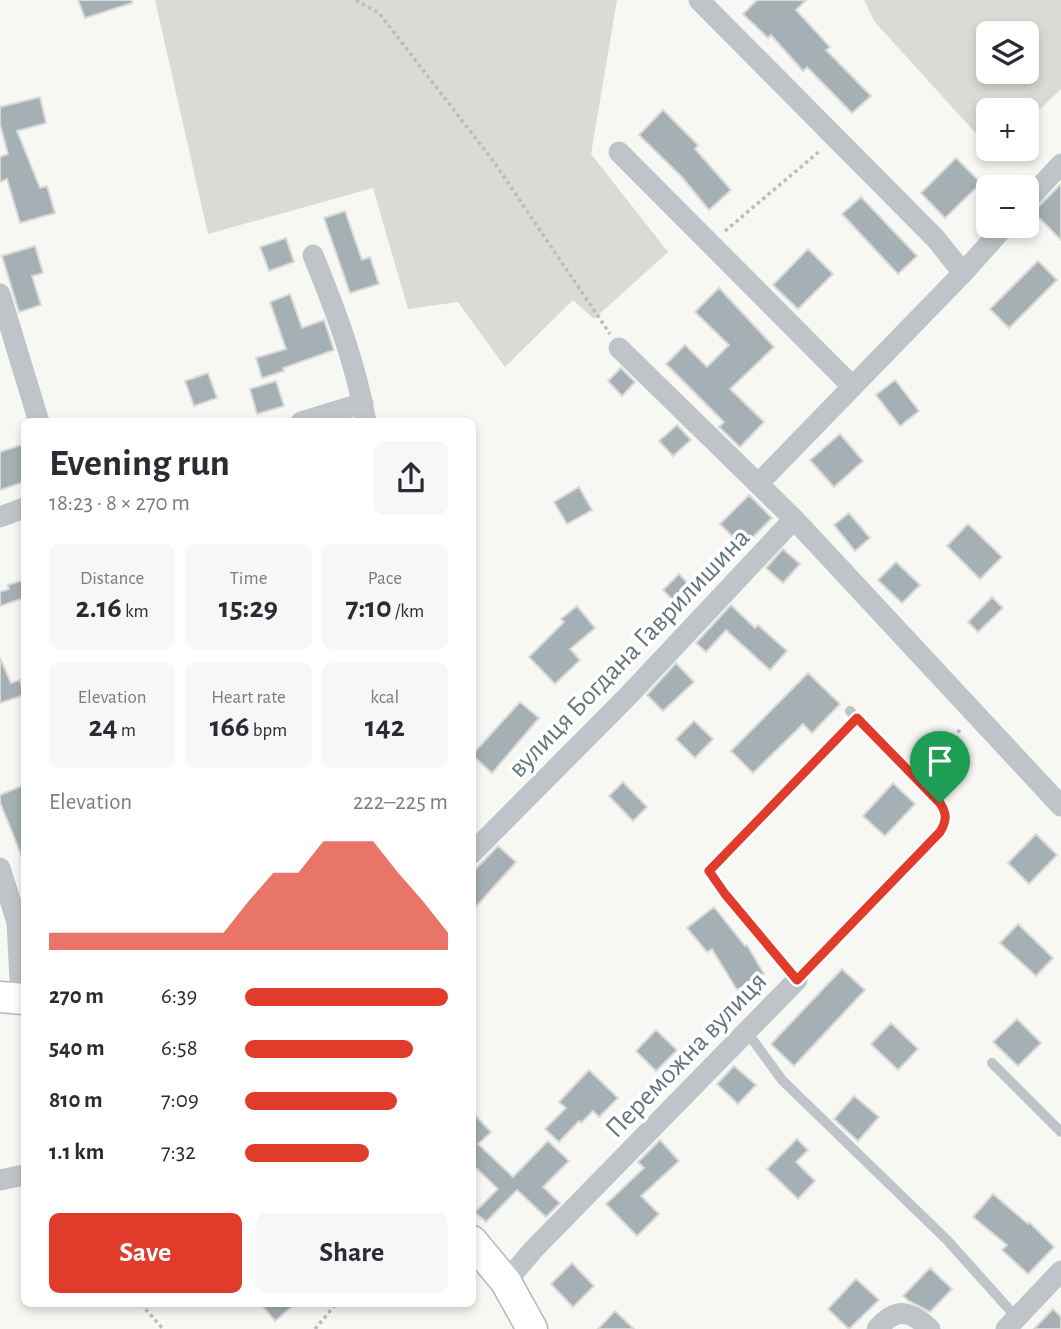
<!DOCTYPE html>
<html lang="en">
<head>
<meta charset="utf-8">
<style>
  body { margin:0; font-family:"Alegreya Sans",sans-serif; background:#f7f7f7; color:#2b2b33; height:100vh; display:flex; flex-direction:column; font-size:26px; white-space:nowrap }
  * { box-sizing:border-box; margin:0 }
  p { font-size:23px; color:#7c7c81 }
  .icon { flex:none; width:38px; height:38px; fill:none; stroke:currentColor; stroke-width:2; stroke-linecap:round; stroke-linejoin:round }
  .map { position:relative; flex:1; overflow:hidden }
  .details { position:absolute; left:21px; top:418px; width:455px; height:889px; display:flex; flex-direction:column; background:#fff; border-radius:10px; box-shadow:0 4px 10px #0003 }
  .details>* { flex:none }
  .tools { position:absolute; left:976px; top:21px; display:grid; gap:14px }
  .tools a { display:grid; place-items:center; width:63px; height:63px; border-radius:10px; background:#fff; box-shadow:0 4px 10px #0003; font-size:35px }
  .pin { position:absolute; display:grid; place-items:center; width:60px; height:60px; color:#fff; margin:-72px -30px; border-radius:50% 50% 50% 0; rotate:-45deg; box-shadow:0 0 7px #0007 }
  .pin .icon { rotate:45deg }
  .round { display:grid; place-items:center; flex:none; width:74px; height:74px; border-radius:10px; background:#f7f7f7 }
  .head { display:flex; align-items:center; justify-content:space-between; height:119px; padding:0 28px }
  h1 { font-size:38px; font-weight:700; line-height:52px }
  .metrics { display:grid; grid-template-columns:repeat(3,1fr); gap:10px; height:119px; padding:7px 28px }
  .metrics div { display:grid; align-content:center; border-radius:10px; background:#f7f7f7; text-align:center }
  .metrics b { font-size:30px; font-weight:700 }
  .metrics small { font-size:19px; font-weight:400 }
  .metrics p { font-size:19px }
  .chart { height:196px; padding:14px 28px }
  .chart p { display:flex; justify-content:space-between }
  .chart svg { width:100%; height:126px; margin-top:7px; fill:#e03b2b; opacity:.7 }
  .button { display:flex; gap:14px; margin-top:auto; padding:14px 28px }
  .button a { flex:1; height:80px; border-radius:10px; background:#e03b2b; color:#fff; font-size:28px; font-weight:700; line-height:80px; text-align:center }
  .button a+a { background:#f7f7f7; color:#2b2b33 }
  ul { padding:0 28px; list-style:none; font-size:23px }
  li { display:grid; grid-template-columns:112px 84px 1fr; align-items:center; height:52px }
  li i { height:18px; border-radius:9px; background:#e03b2b }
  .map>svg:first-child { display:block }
  .green { fill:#d8dcd4; fill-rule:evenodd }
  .building { fill:#a5b0b4; stroke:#d9d9d7; stroke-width:2 }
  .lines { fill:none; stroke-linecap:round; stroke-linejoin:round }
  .secondary-casing { stroke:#b1b8bb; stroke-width:33 }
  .path { stroke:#b9bdbf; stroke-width:3.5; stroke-dasharray:3.5 3.5; stroke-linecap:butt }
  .lane { stroke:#bec4c7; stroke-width:10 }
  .street { stroke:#bec4c7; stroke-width:21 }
  .secondary { stroke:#fff; stroke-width:30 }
  .route-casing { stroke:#fff; stroke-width:14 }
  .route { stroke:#e03b2b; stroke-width:9 }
  .labels { text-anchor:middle; stroke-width:7; stroke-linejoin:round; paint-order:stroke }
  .street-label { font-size:28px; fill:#63777f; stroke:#fff }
</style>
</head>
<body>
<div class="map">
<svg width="1061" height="1329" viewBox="0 0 1061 1329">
  <rect width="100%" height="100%" fill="#f7f7f4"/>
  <!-- green -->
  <path class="green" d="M155,0h462l-26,154 77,98 -74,67 -21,-19 -68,67 -47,-65 -50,7 -35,-121 -165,46z
    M864,0h197v89l-34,33v-12h-38v38l-115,-127zM989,33h38v39h-38z"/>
  <!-- building -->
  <path class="building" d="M78,0h54v3l-47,15z
    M757,0h49l-10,10 34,37 -4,3 45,46 -19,17 -45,-46 -4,4 -32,-36 -3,3 -25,-24z
    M40,97l6,26 -29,8 23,57 7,-2 8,27 -35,10 -13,-44 -7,3v-25l8,-3 -8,-30v-17z
    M663,110l35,35 -3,4 36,41 -22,20 -27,-33 -43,-42z
    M956,158l25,25 -36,35 -24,-25z
    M1061,184v56l-28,-28z
    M861,197l56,59 -19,18 -56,-60z
    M345,211l17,49 8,-3 9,27 -29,9 -26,-75z
    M286,238l8,24 -25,9 -9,-24z
    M35,246l8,27 -11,3 9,29 -22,7 -17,-56z
    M808,249l25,25 -35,35 -25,-24z
    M1038,261l19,19 -48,48 -19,-19z
    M719,288l55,59 -44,42 34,33 -24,25 -21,-20 5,-5 -58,-58 19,-19 22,22 22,-22 -34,-33z
    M290,294l12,34 22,-8 10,30 -51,18 1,3 -22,7 -6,-20 30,-9 -16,-47z
    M621,368l14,14 -13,14 -14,-15z
    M208,373l9,25 -23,8 -9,-25z
    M895,380l24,31 -19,15 -24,-31z
    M276,381l8,25 -27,8 -7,-25z
    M677,425l14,15 -18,16 -14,-15z
    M840,434l23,27 -29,26 -24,-27z
    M24,444v38l-24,8v-38z
    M579,487l13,23 -25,14 -13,-22z
    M749,495l23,23 -29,29 -23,-23z
    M849,513l21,25 -15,13 -21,-26z
    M968,524l34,33 -22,22 -33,-33z
    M783,549l17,15 -17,19 -17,-15z
    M896,562l24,23 -18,18 -24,-23z
    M679,574l17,18 -16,15 -17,-17z
    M24,580v18l-24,8v-14l9,-3 -1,-4z
    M992,597l11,11 -25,24 -10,-10z
    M731,605l24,23 3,-3 29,26 -17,19 -44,-40 -20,22 -10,-9z
    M577,606l18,22 -25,21 10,11 -25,24 -26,-27 35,-35 -3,-3z
    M0,658l11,25 9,-3 4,15 -24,8z
    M676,663l18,19 -31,29 -16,-16z
    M808,673l32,31 -28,29 -9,-9 -50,49 -22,-22z
    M520,702l19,16 -47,55 -20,-18z
    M694,721l19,18 -18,19 -19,-19z
    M623,782l24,25 -14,14 -24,-25z
    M893,783l22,21 -30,32 -22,-20z
    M24,785v77l-24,-60v-7z
    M1036,834l21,21 -28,29 -21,-21z
    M498,846l18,16 -44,49v-38z
    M714,907l31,39 2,-1 17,29 -27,16 -25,-41 -5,3 -20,-24z
    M1018,924l35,34 -17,18 -36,-33z
    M842,969l23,21 -71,76 -23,-22z
    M1017,1019l24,24 -23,23 -25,-24z
    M891,1023l27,26 -20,21 -27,-26z
    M656,1030l21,20 -21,21 -20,-20z
    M734,1066l22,19 -18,19 -21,-20z
    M589,1070l29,28 -19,19 -6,-6 -12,12 -2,-2 -20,21 -14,-13 21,-21 -7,-6z
    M854,1096l25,21 -21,24 -24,-22z
    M472,1112l19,20 -13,12 35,33 35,-36 21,20 -26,26 17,16 -14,14 -29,-27 -31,32 -11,-10 23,-23 -26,-25z
    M797,1139l11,11 -12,12 19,19 -17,18 -31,-30z
    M660,1140l19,21 -38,35 18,18 -22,22 -31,-32 38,-36 -6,-6z
    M993,1194l35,30 1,-2 25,25 -26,27 -26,-24 5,-5 -34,-28z
    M572,1263l22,23 -21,21 -22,-23z
    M930,1268l22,21 -22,23 -21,-11 -6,-5z
    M856,1279l23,21 -30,29 -21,-20z
    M261,1304h34l-20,17z
    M1053,1309l8,8v12h-27z
    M615,1311l19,18h-36z"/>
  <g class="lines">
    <defs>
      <path id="secondary" d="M0,997l24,2
        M472,1241l34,41 26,47"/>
    </defs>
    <!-- secondary casing -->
    <use href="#secondary" class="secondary-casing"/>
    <!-- path -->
    <path class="path" d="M356,0l23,13 115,149 116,172
      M725,231l96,-81
      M944,787l16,-60
      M718,884l-9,-13 140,-144
      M141,1304l22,25
      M315,1329l21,-25"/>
    <!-- lane -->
    <path class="lane" d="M725,894l72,86 143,-148c7,-12 7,-18 0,-29l-90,-92
      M747,1032l35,48 165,160 70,78
      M992,1063l69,69"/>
    <!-- street -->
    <path class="street" d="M699,0l237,239 27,34
      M619,152l233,234
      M1027,201l34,-37
      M313,255c22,54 43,109 53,167
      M0,294l39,128
      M619,348l175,171 267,287
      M301,422l62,-19
      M758,484l205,-211 42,-47
      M0,517l24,-9
      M472,853l156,-157 166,-177
      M0,868l17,54 4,77
      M0,1180l24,-5
      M506,1282l27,-32 264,-270
      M877,1329c19,-22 33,-19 53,0
      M1006,1329l55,-58"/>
    <!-- secondary -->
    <use href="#secondary" class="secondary"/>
  </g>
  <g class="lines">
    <defs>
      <path id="route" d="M857,718l83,85c7,11 7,17 0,29l-143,148 -72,-86 -16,-23z"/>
    </defs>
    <!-- route casing -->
    <use href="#route" class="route-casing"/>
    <!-- route -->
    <use href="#route" class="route"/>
  </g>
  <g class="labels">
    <!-- street labels -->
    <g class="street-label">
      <text transform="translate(628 652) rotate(-46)" y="10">вулиця Богдана Гаврилишина</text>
      <text transform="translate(685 1054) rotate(-46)" y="10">Переможна вулиця</text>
    </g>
  </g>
</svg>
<div class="tools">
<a><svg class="icon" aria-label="layers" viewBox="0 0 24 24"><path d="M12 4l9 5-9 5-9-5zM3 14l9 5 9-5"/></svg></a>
<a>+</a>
<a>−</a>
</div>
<div class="pin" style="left:940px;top:803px;background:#1e9e55"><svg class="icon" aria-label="arrive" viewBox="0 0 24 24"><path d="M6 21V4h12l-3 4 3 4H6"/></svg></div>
<section class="details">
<div class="head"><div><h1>Evening run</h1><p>18:23 · 8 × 270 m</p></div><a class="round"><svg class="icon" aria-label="share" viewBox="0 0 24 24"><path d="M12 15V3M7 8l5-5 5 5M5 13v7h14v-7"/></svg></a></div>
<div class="metrics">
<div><p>Distance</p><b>2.16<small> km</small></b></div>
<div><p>Time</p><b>15:29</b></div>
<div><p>Pace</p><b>7:10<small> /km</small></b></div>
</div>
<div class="metrics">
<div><p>Elevation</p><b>24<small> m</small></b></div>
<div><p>Heart rate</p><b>166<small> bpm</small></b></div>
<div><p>kcal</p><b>142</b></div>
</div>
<div class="chart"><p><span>Elevation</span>222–225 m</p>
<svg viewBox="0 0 160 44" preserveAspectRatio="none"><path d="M0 44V38L10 38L20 38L30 38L40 38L50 38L60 38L70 38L80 27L90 17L100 17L110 6L120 6L130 6L140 17L150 27L160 38V44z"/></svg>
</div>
<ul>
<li><b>270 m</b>6:39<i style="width:100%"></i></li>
<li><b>540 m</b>6:58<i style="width:83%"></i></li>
<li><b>810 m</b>7:09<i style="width:75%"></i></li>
<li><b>1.1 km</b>7:32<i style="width:61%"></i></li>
</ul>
<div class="button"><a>Save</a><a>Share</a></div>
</section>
</div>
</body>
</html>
